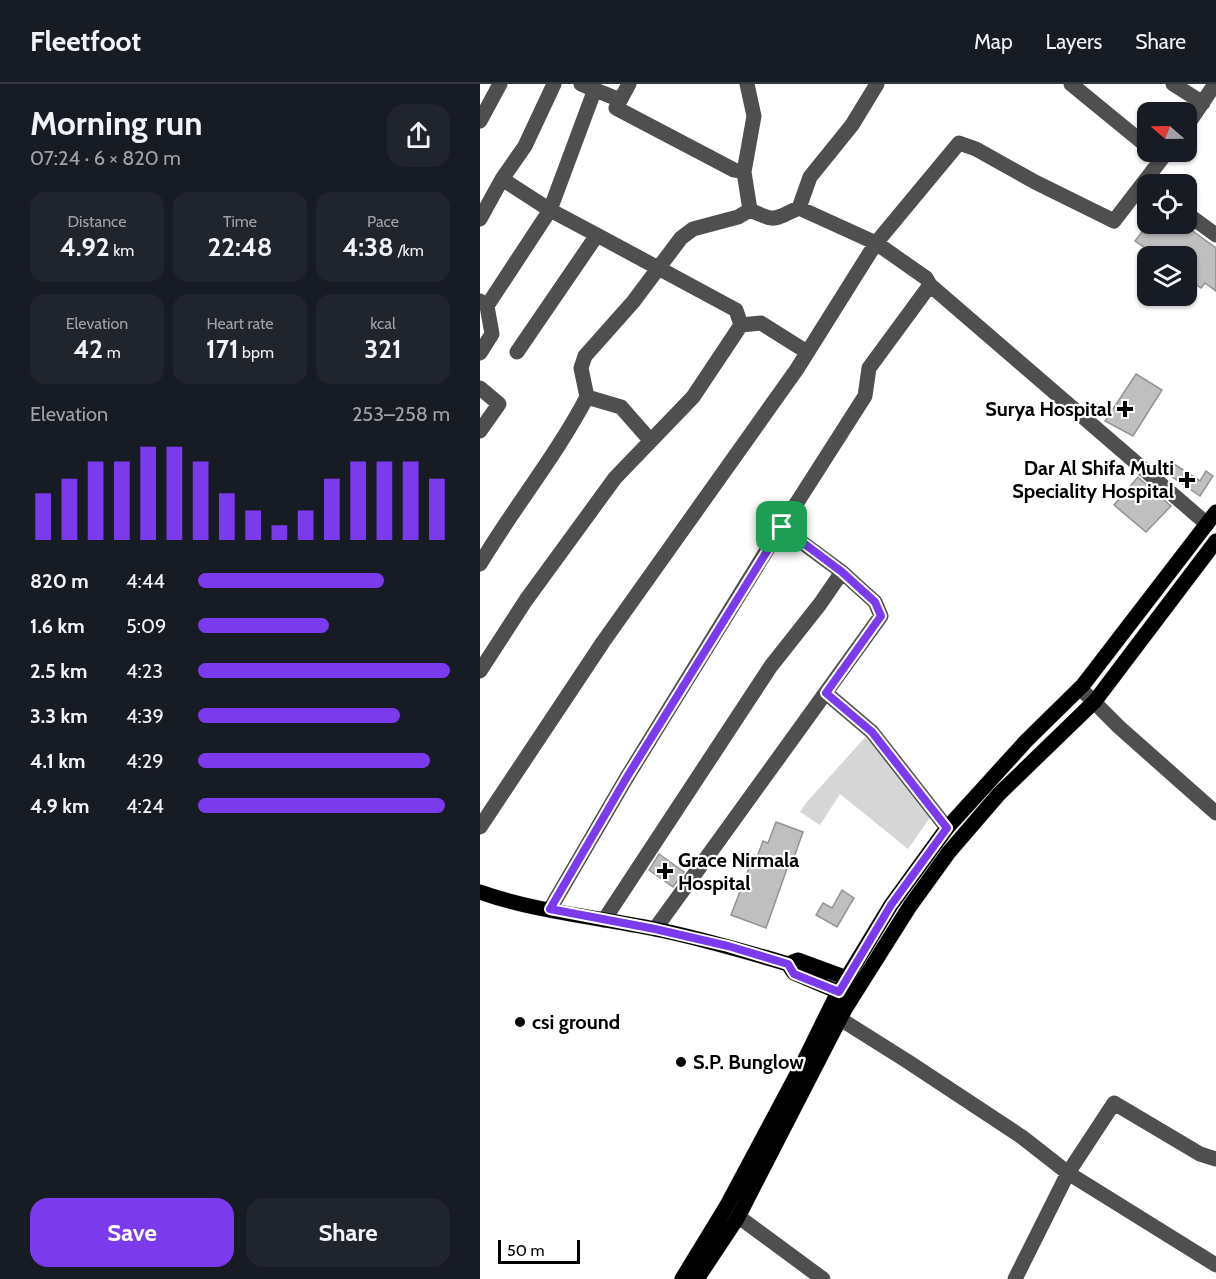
<!DOCTYPE html>
<html lang="en">
<head>
<meta charset="utf-8">
<style>
  body { margin:0; font-family:Cabin,sans-serif; background:#20242c; color:#f1f3f6; height:100vh; display:flex; flex-direction:column; font-size:22px; white-space:nowrap }
  * { box-sizing:border-box; margin:0 }
  p { font-size:20px; color:#9ea1a6 }
  .icon { flex:none; width:33px; height:33px; fill:none; stroke:currentColor; stroke-width:2; stroke-linecap:round; stroke-linejoin:round }
  .map { position:relative; flex:1; overflow:hidden }
  .sheet { display:flex; flex-direction:column; background:#171b24; width:480px }
  .sheet>* { flex:none }
  .needle { width:39px; rotate:290deg }
  .fabs { position:absolute; left:657px; top:18px; display:grid; gap:12px }
  .fabs a { display:grid; place-items:center; width:60px; height:60px; border-radius:12px; background:#171b24; box-shadow:0 2px 4px #0004; font-size:30px }
  .scale { position:absolute; left:18px; bottom:15px; width:82px; box-sizing:border-box; padding-left:6px; border:3px solid #000; border-top:0; font-size:16px; line-height:21px; white-space:nowrap; color:#000; -webkit-text-stroke:4px #fff; paint-order:stroke }
  .pin { position:absolute; display:grid; place-items:center; width:51px; height:51px; color:#fff; margin:-26px; border-radius:12px; box-shadow:0 3px 9px #0006 }
  .round { display:grid; place-items:center; flex:none; width:63px; height:63px; border-radius:18px; background:#20242c }
  .headline { display:flex; align-items:center; justify-content:space-between; height:102px; padding:0 30px }
  h1 { font-size:33px; font-weight:800; line-height:45px }
  .stats { display:grid; grid-template-columns:repeat(3,1fr); gap:9px; height:102px; padding:6px 30px }
  .stats div { display:grid; align-content:center; border-radius:15px; background:#20242c; text-align:center }
  .stats b { font-size:26px; font-weight:800 }
  .stats small { font-size:16px; font-weight:400 }
  .stats p { font-size:16px }
  .chart { height:168px; padding:12px 30px }
  .chart p { display:flex; justify-content:space-between }
  .chart svg { width:100%; height:108px; margin-top:6px; stroke:#7c3aed; stroke-width:6 }
  .action { display:flex; gap:12px; margin-top:auto; padding:12px 30px }
  .action a { flex:1; height:69px; border-radius:18px; background:#7c3aed; color:#fff; font-size:24px; font-weight:800; line-height:69px; text-align:center }
  .action a+a { background:#20242c; color:#f1f3f6 }
  ul { padding:0 30px; list-style:none; font-size:20px }
  li { display:grid; grid-template-columns:96px 72px 1fr; align-items:center; height:45px }
  li i { height:15px; border-radius:8px; background:#7c3aed }
  header { display:flex; align-items:center; gap:36px; box-sizing:border-box; height:84px; padding:0 30px; background:#171b24; border-bottom:2px solid #363941 }
  header strong { font-size:28px }
  nav { display:flex; gap:33px; margin-inline-start:auto; font-size:21px }
  main { display:flex; flex:1; min-height:0 }
  .map>svg:first-child { display:block }
  .green { fill:#d6d6d6 }
  .building { fill:#bfbfbf; stroke:#939393; stroke-width:1.5 }
  .lines { fill:none; stroke-linecap:round; stroke-linejoin:round }
  .major-casing { stroke:#dbdbdb; stroke-width:16 }
  .minor { stroke:#4f4f4f; stroke-width:15 }
  .major { stroke:#000; stroke-width:15 }
  .route-casing { stroke:#fff; stroke-width:12 }
  .route { stroke:#7c3aed; stroke-width:8 }
  .poi-dot { fill:#000; stroke:#fff; stroke-width:2 }
  .labels { text-anchor:middle; stroke-width:4.5; stroke-linejoin:round; paint-order:stroke }
  .poi-label { font-size:20px; font-weight:bold; fill:#000; stroke:#fff; text-anchor:start }
</style>
</head>
<body>
<header>
<strong>Fleetfoot</strong>
<nav><a>Map</a><a>Layers</a><a>Share</a></nav>
</header>
<main>
<section class="sheet">
<div class="headline"><div><h1>Morning run</h1><p>07:24 · 6 × 820 m</p></div><a class="round"><svg class="icon" aria-label="share" viewBox="0 0 24 24"><path d="M12 15V3M7 8l5-5 5 5M5 13v7h14v-7"/></svg></a></div>
<div class="stats">
<div><p>Distance</p><b>4.92<small> km</small></b></div>
<div><p>Time</p><b>22:48</b></div>
<div><p>Pace</p><b>4:38<small> /km</small></b></div>
</div>
<div class="stats">
<div><p>Elevation</p><b>42<small> m</small></b></div>
<div><p>Heart rate</p><b>171<small> bpm</small></b></div>
<div><p>kcal</p><b>321</b></div>
</div>
<div class="chart"><p><span>Elevation</span>253–258 m</p>
<svg viewBox="0 0 160 44" preserveAspectRatio="none"><path d="M5 44V25M15 44V19M25 44V12M35 44V12M45 44V6M55 44V6M65 44V12M75 44V25M85 44V32M95 44V38M105 44V32M115 44V19M125 44V12M135 44V12M145 44V12M155 44V19"/></svg>
</div>
<ul>
<li><b>820 m</b>4:44<i style="width:74%"></i></li>
<li><b>1.6 km</b>5:09<i style="width:52%"></i></li>
<li><b>2.5 km</b>4:23<i style="width:100%"></i></li>
<li><b>3.3 km</b>4:39<i style="width:80%"></i></li>
<li><b>4.1 km</b>4:29<i style="width:92%"></i></li>
<li><b>4.9 km</b>4:24<i style="width:98%"></i></li>
</ul>
<div class="action"><a>Save</a><a>Share</a></div>
</section>
<div class="map">
<svg width="736" height="1195" viewBox="0 0 736 1195">
  <rect width="100%" height="100%" fill="#fff"/>
  <!-- green -->
  <path class="green" d="M389,649l65,79 -26,37 -68,-55 -20,31 -20,-13 6,-9z"/>
  <!-- building -->
  <path class="building" d="M668,140h35l33,24v43l-11,-8 -4,5 -15,-10v-22h-29l-22,-15z
    M656,290l26,16 -29,46 -28,-15z
    M694,380l26,17 6,-10 7,5 -13,20 -32,-22z
    M658,393l33,29 -25,26 -32,-27z
    M296,738l27,10 -12,34h-3l-22,62 -35,-13 23,-60 3,2 6,-16 5,2z
    M179,770l25,18 -11,15 -24,-17z
    M362,806l12,8 -17,29 -21,-12 7,-12 9,5z"/>
  <g class="lines">
    <defs>
      <path id="major" d="M0,808c56,20 117,25 175,37 45,9 89,22 133,35
        M359,908l-45,-19 -6,-9 10,-4 49,18
        M202,1195l44,-72 79,-148 32,-65 54,-89 56,-77 79,-87 57,-56 133,-173
        M217,1195l41,-62 107,-208 65,-103 39,-54 50,-58 96,-93 121,-160"/>
    </defs>
    <!-- major casing -->
    <use href="#major" class="major-casing"/>
    <!-- minor -->
    <path class="minor" d="M101,0l39,16
      M149,0l-13,24 118,62 10,2
      M267,0l7,32 -10,56 6,38
      M591,0l77,63
      M693,0l30,19
      M0,37l20,-37
      M706,43l29,-43
      M319,124l11,-31 42,-52 25,-41
      M270,126c28,13 23,9 49,-2l77,35 50,35 4,7
      M706,129l30,22
      M0,135l22,-40 23,-33 29,-62
      M117,151l139,75 5,15 20,-2 46,29
      M7,222l63,-96 -48,-31
      M37,268l80,-117 -47,-25 45,-121
      M0,269l12,-19 -5,-28 -7,-5
      M0,304l19,16 -19,27
      M170,356l-29,-33 -34,-10 -6,-29 4,-12 48,-54 48,-64 12,-9 45,-12 12,-7
      M0,480c34,-57 76,-108 107,-167
      M0,587l46,-71 89,-122 78,-81 48,-72
      M600,604l39,39 97,86
      M346,609l46,39 75,96
      M0,743l123,-185 194,-273 79,-126 83,-100 17,6 59,33 79,39 53,-69
      M70,825l77,-132 148,-240 90,-141 4,-28 61,-83 277,239
      M124,836l167,-254 49,-62 22,-32
      M175,845l226,-313 -6,-14 -33,-30 -61,-45
      M349,928l78,49 115,76 46,36 148,92
      M248,1125l95,70
      M535,1195l53,-106 46,-70 86,51 16,5"/>
    <!-- major -->
    <use href="#major" class="major"/>
  </g>
  <g class="lines">
    <defs>
      <path id="route" d="M302,443l60,45 33,30 6,14 -55,77 46,39 75,96 -56,77 -52,87 -45,-18 -6,-10 -60,-18 -73,-17 -105,-20 77,-132z"/>
    </defs>
    <!-- route casing -->
    <use href="#route" class="route-casing"/>
    <!-- route -->
    <use href="#route" class="route"/>
  </g>
  <!-- markers -->
  <g class="poi-dot">
    <path d="M642 316h6v6h6v6h-6v6h-6v-6h-6v-6h6z"/>
    <path d="M704 387h6v6h6v6h-6v6h-6v-6h-6v-6h6z"/>
    <path d="M182 778h6v6h6v6h-6v6h-6v-6h-6v-6h6z"/>
    <circle cx="40" cy="938" r="6"/>
    <circle cx="201" cy="978" r="6"/>
  </g>
  <g class="labels">
    <!-- poi labels -->
    <g class="poi-label">
      <text x="632" y="332" text-anchor="end">Surya Hospital</text>
      <text x="694" y="391" text-anchor="end">Dar Al Shifa Multi<tspan x="694" dy="23">Speciality Hospital</tspan></text>
      <text x="198" y="783">Grace Nirmala<tspan x="198" dy="23">Hospital</tspan></text>
      <text x="52" y="945">csi ground</text>
      <text x="213" y="985">S.P. Bunglow</text>
    </g>
  </g>
</svg>
<div class="fabs">
<a><svg class="needle" viewBox="-14 -14 28 28"><path d="M0-13l5 13h-10z" fill="#e53935"/><path d="M0 13l5-13h-10z" fill="#9ea1a6"/></svg></a>
<a><svg class="icon" aria-label="locate" viewBox="0 0 24 24"><circle cx="12" cy="12" r="6"/><path d="M12 2v4M12 18v4M2 12h4M18 12h4"/></svg></a>
<a><svg class="icon" aria-label="layers" viewBox="0 0 24 24"><path d="M12 4l9 5-9 5-9-5zM3 14l9 5 9-5"/></svg></a>
</div>
<div class="scale">50 m</div>
<div class="pin" style="left:302px;top:443px;background:#1e9e55"><svg class="icon" aria-label="arrive" viewBox="0 0 24 24"><path d="M6 21V4h12l-3 4 3 4H6"/></svg></div>
</div>
</main>
</body>
</html>
